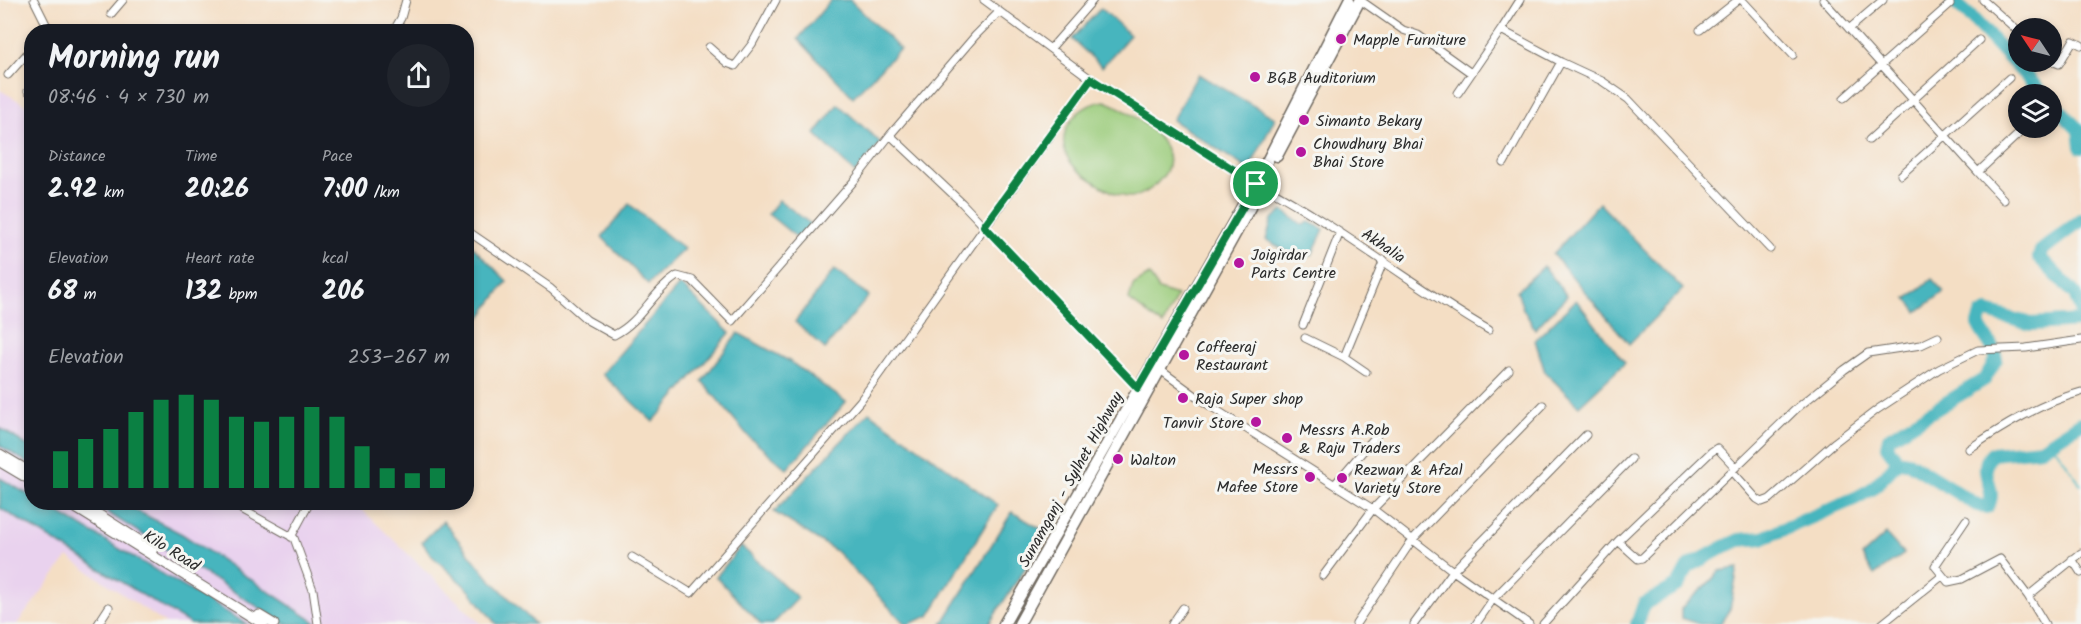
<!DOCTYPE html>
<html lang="en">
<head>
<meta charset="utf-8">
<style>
  body { margin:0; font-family:Kalam,sans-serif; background:#20242c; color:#f1f3f6; height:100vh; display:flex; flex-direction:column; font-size:22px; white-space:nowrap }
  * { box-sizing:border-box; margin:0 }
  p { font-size:20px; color:#9ea1a6 }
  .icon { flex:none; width:33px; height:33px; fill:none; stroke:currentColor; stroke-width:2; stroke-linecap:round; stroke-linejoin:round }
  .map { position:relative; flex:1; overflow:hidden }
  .panel { position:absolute; left:24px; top:24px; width:450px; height:486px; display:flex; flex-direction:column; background:#171b24; border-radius:24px; box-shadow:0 3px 9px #0003 }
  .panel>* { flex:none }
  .needle { width:39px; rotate:305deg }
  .buttons { position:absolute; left:2008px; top:18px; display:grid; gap:12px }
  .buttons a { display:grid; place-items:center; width:54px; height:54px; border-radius:50%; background:#171b24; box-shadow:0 3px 9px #0003; font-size:30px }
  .pin { position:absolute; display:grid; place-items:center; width:51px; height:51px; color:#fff; margin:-26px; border:3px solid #fff; border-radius:50%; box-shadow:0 2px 6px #0007 }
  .round { display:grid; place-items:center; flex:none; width:63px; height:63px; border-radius:32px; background:#20242c }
  .summary { display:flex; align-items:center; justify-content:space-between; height:102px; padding:0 24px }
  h1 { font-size:33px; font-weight:600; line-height:45px }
  .figures { display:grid; grid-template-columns:repeat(3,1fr); gap:9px; height:102px; padding:6px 24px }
  .figures div { display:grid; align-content:center }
  .figures b { font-size:26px; font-weight:600 }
  .figures small { font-size:16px; font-weight:400 }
  .figures p { font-size:16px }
  .chart { height:168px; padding:12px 24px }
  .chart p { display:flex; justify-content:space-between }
  .chart svg { width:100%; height:108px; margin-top:6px; stroke:#0b8043; stroke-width:6 }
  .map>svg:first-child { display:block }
  .built { fill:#e9d2ee }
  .green { fill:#9bcc7b; stroke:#637c53; stroke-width:1.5 }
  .water { fill:#46b5be; stroke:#387074; stroke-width:1.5 }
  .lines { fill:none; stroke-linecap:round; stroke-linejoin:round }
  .stream { stroke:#46b5be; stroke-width:2 }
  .river { stroke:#46b5be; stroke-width:14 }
  .street-casing { stroke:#716a61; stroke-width:9 }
  .secondary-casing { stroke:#716a61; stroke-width:11 }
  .primary-casing { stroke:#716a61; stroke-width:13 }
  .street { stroke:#fff; stroke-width:7 }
  .secondary { stroke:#fff; stroke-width:9 }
  .primary { stroke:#fff; stroke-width:10 }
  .route-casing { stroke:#fff; stroke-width:12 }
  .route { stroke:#0b8043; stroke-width:8 }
  .poi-dot { fill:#b5179e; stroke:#f6f6f2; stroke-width:2 }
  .labels { text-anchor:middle; stroke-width:6; stroke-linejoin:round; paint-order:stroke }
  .poi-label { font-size:16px; fill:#2b2b2b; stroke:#f6f6f2; text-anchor:start }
  .street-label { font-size:16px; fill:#2b2b2b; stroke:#f6f6f2 }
</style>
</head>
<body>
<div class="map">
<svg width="2081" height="624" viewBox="0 0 2081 624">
  <rect width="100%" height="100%" fill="#f6f6f2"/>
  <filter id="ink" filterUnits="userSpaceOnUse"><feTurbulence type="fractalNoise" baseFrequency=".0167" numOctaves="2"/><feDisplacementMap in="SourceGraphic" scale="12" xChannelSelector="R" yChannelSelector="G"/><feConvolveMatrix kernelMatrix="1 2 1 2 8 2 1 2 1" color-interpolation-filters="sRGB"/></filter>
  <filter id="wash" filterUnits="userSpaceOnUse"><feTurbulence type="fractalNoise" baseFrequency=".008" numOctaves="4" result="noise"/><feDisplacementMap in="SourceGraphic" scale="24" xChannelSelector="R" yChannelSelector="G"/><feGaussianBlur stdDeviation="1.35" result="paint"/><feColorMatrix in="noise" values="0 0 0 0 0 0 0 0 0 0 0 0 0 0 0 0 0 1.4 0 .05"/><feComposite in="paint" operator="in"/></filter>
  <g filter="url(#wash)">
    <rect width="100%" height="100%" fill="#f4dec4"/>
    <!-- built -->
    <path class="built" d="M0,90l31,18 1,394 323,1 126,121h-315l-98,-67 -51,67h-17z"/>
    <!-- green -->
    <path class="green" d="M1105,101c26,10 87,47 54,80 -7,8 -17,15 -28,16 -11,0 -20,-6 -30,-11 -10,-7 -21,-12 -29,-22 -22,-27 3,-60 33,-63z
      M1149,275l10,15 18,6 -14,29 -34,-25 4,-15z"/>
    <!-- water -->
    <path class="water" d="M831,0h19l50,49 -47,48 -55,-58z
      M1101,8l29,27 -28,32 -30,-28z
      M1198,74l77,44 -26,52 -77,-50z
      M838,104l43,39 -26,30 -40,-39z
      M779,200l33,25 -11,16 -33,-27z
      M1599,203l84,86 -54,55 -76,-90z
      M629,204l55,45 -36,35 -46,-47z
      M1283,211l20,14 6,-3 15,7 -12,26 -11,4 -35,-19 6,-21z
      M472,246l35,35 -40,55v-84z
      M1544,266l23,30 -32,33 -12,-20 -6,-18z
      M834,270l35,26 -44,53 -30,-27z
      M1932,279l12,13 -27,20 -10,-13z
      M680,284l50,49 -77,89 -51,-48z
      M1576,300l49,63 -46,43 -34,-34 -10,-32z
      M738,333l51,28 57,41 -59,67 -38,-32 -47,-56z
      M869,412l129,93 -69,111 -21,8h-3l-69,-73 -62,-39z
      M0,428l31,20v17l-31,-19z
      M0,478l31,18 1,6 10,1 205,121h-57l-190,-116z
      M92,503h30l60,31 136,90h-33z
      M1012,512l36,21 -59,91h-47z
      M443,521l45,56 47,47h-39l-26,-33 -38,-35 -10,-14z
      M1886,534l18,20 -30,21 -12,-19z
      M741,546l57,52 -25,26h-12l-45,-47z
      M1738,568l-8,41 -10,15h-20l-19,-6v-9c12,-15 27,-22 38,-38z"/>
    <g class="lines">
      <!-- stream -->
      <path class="stream" d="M2050,444l7,6 24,35"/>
      <!-- river -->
      <path class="river" d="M1952,0l21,19 70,75
        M2052,103l27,27 2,17
        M2081,220l-40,31 -2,6 36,37 6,16
        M1898,462l-11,-16 2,-8 96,-59 11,-20c-4,-19 -11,-19 -18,-35l3,-9 6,-3 44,12 50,-3
        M1637,624l7,-20 34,-19 10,-18 34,-19 17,-8 24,-2 93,-40 16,-9 26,-27h10l69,43 10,2c13,-18 -12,-36 5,-53l49,-5 40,-26"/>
    </g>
  </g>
  <g filter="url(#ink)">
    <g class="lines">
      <defs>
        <path id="street" d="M34,0l16,32
          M984,0l107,79 165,105
          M1360,0l43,30 15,5 53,38
          M1742,0l51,55
          M1823,0l155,172 47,-44
          M1983,0l36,32
          M111,14l12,-14
          M1849,29l34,-29
          M1700,30l38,-30
          M393,32l8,-14 5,-18
          M709,47l18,16 8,3 17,-22 24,-44
          M1051,48l42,-48
          M2052,61l7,3 14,-23 8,4
          M1561,62l41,19 26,18 142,150
          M8,75l24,-27
          M28,91l4,-5
          M1458,93l43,-63
          M1844,98l106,-94
          M890,135l72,68 176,185
          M1869,140l110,-100
          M1504,163l57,-101 -60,-32 19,-30
          M1978,172l26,28
          M1901,175l108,-97
          M1263,186c79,42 148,99 226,144
          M466,230l85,58 36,32 27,15c28,-14 36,-41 63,-59l15,4 40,41 122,-140 36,-46 85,-99 24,-24
          M1303,325l37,-93
          M1305,338l39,19 22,15
          M1344,357l40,-97
          M1159,369l48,35 166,105 80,62 76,53
          M1969,449c34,-23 72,-46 112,-57
          M1732,471l25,28 5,3 8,-3 65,-57 43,-33 61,-40 39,-19 48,-2 55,-8
          M1335,484l46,-54
          M236,506l58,32 19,52 5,34
          M1966,520l-31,46 13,16 14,-3 38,-20 28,37 53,-43
          M291,537l19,-35
          M1618,541l20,18 4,-1 154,-149 48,-39 24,-17 53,-8 17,-8
          M632,557l59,36 169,-192 231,-322
          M2072,559l9,14
          M1323,576l50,-67 136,-139
          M2028,596l17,28
          M98,624l11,-17
          M1172,624l11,-16
          M1356,624l57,-85 130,-134
          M1414,624l39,-53 133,-136
          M1476,624l17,-25 138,-140
          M1543,624l75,-83 93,-89 6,-4 18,19
          M1882,624l60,-48"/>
        <path id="secondary" d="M0,454l32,19
          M0,462l32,19
          M66,502l197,122
          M79,502l74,47
          M259,615l15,9"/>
        <path id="primary" d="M1277,156l83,-156
          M1004,624l254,-445 91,-179
          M1019,624l250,-451"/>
      </defs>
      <!-- street casing -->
      <use href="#street" class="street-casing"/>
      <!-- secondary casing -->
      <use href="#secondary" class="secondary-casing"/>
      <!-- primary casing -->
      <use href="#primary" class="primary-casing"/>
      <!-- street -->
      <use href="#street" class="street"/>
      <!-- secondary -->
      <use href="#secondary" class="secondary"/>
      <!-- primary -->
      <use href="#primary" class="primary"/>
    </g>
  </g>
  <g class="lines" filter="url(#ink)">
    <defs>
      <path id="route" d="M1091,79l165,105 -118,204 -154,-162z"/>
    </defs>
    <!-- route casing -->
    <use href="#route" class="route-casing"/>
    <!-- route -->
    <use href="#route" class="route"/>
  </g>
  <!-- markers -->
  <g class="poi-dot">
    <circle cx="1341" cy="39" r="6"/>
    <circle cx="1255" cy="77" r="6"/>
    <circle cx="1304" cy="120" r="6"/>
    <circle cx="1301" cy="152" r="6"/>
    <circle cx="1239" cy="263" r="6"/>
    <circle cx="1184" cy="355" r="6"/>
    <circle cx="1183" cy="398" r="6"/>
    <circle cx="1256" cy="422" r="6"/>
    <circle cx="1287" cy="438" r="6"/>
    <circle cx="1118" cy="459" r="6"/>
    <circle cx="1310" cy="477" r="6"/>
    <circle cx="1342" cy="478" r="6"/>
  </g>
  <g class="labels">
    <!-- poi labels -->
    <g class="poi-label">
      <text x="1353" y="45">Mapple Furniture</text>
      <text x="1267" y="83">BGB Auditorium</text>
      <text x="1316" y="126">Simanto Bekary</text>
      <text x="1313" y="149">Chowdhury Bhai<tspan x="1313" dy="18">Bhai Store</tspan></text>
      <text x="1251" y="260">Joigirdar<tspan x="1251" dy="18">Parts Centre</tspan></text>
      <text x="1196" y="352">Coffeeraj<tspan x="1196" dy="18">Restaurant</tspan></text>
      <text x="1195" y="404">Raja Super shop</text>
      <text x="1244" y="428" text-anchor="end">Tanvir Store</text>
      <text x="1299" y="435">Messrs A.Rob<tspan x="1299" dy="18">&amp; Raju Traders</tspan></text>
      <text x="1130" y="465">Walton</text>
      <text x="1298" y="474" text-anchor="end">Messrs<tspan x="1298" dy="18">Mafee Store</tspan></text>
      <text x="1354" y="475">Rezwan &amp; Afzal<tspan x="1354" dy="18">Variety Store</tspan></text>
    </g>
    <!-- street labels -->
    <g class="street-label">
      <text transform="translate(1384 245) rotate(34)" y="6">Akhalia</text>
      <text transform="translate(1070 479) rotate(-61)" y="6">Sunamganj - Sylhet Highway</text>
      <text transform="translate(172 550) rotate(32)" y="6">Kilo Road</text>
    </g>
  </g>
</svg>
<div class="buttons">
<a><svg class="needle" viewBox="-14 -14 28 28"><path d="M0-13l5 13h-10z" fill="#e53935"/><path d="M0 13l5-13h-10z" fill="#9ea1a6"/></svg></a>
<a><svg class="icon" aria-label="layers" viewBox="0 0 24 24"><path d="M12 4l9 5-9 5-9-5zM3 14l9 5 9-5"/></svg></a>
</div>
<div class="pin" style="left:1256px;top:184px;background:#1e9e55"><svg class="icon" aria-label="arrive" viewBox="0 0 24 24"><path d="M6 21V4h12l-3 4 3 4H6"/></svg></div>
<section class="panel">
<div class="summary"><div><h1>Morning run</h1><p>08:46 · 4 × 730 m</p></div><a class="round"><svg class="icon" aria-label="share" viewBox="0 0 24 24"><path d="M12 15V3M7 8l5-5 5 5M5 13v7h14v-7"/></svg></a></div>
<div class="figures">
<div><p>Distance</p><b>2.92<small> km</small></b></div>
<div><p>Time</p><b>20:26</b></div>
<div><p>Pace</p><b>7:00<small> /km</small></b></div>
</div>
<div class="figures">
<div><p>Elevation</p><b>68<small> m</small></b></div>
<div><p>Heart rate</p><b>132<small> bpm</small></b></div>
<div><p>kcal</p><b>206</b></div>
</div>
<div class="chart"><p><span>Elevation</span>253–267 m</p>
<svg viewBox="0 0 160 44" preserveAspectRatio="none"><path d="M5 44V29M15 44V24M25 44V20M35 44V13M45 44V8M55 44V6M65 44V8M75 44V15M85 44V17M95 44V15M105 44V11M115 44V15M125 44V27M135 44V36M145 44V38M155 44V36"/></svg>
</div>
</section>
</div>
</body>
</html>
